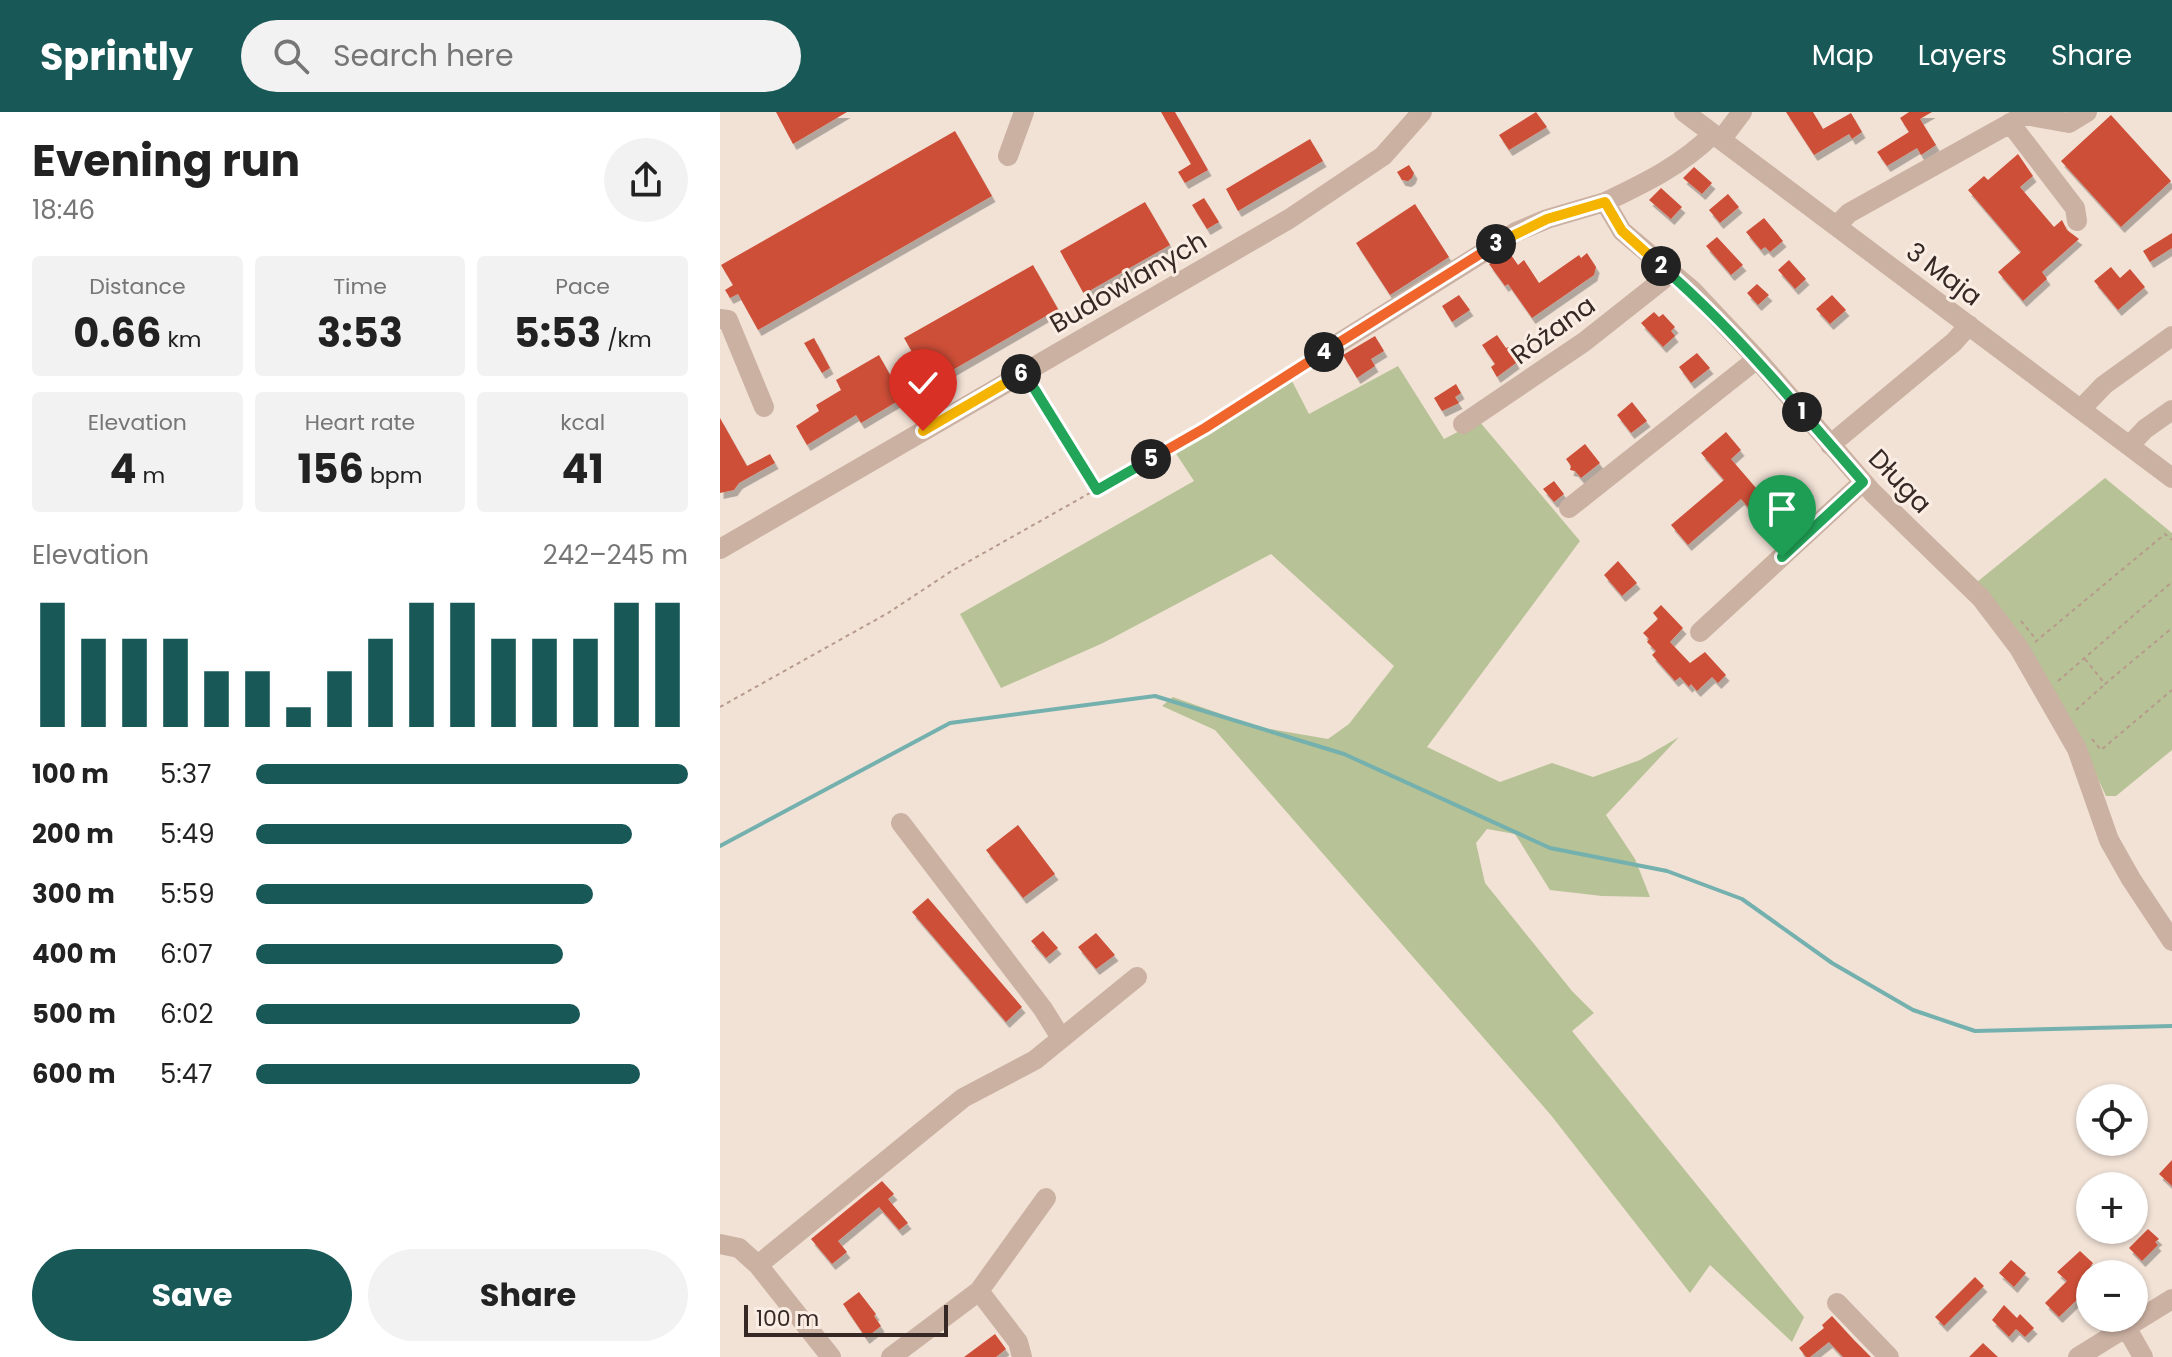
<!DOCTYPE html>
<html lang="en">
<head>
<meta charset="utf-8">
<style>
  body { margin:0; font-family:Poppins,sans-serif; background:#f2f2f2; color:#222; height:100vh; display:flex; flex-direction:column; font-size:30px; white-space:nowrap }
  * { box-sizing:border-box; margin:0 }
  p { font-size:26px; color:#767676 }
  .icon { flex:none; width:44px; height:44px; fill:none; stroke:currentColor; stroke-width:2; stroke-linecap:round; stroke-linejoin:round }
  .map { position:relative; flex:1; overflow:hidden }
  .panel { display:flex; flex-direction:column; background:#fff; width:720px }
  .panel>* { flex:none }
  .tools { position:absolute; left:1356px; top:972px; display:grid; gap:16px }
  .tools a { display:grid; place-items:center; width:72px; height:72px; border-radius:50%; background:#fff; box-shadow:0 2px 6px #0004; font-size:40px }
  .scale { position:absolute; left:24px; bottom:20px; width:204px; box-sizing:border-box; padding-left:8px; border:4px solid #352825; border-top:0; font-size:22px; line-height:28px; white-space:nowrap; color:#352825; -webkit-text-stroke:6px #faede3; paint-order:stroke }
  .pin { position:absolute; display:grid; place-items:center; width:68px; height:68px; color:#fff; margin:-82px -34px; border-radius:50% 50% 50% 0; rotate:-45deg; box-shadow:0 0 8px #0007 }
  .pin .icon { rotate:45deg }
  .km { position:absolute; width:40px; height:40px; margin:-20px; border-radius:50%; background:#222; color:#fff; font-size:22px; line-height:40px; text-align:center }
  .round { display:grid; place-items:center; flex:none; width:84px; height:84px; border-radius:42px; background:#f2f2f2 }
  .summary { display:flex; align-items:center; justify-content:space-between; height:136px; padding:0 32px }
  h1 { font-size:44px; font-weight:700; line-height:60px }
  .metrics { display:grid; grid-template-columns:repeat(3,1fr); gap:12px; height:136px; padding:8px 32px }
  .metrics div { display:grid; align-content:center; border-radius:8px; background:#f2f2f2; text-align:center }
  .metrics b { font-size:40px; font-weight:700 }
  .metrics small { font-size:22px; font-weight:400 }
  .metrics p { font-size:22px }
  .chart { height:224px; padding:16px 32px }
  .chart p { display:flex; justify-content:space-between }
  .chart svg { width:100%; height:144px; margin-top:8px; stroke:#185857; stroke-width:6 }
  .cta { display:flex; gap:16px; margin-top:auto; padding:16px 32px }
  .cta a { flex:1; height:92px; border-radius:48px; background:#185857; color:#fff; font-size:32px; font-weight:700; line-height:92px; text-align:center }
  .cta a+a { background:#f2f2f2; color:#222 }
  ul { padding:0 32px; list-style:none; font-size:26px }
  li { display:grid; grid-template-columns:128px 96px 1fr; align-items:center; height:60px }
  li i { height:20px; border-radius:10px; background:#185857 }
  header { display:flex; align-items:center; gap:48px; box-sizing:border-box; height:112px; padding:0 40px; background:#185857; color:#fff }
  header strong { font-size:38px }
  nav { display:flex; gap:44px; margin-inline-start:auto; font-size:28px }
  .search { width:560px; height:72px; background:#f2f2f2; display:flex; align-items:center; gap:20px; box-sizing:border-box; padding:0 28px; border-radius:44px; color:#767676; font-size:30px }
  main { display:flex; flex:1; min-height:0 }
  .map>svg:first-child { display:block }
  .green { fill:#b7c296 }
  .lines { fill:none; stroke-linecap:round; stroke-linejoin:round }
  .stream { stroke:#74b1ae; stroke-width:4 }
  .building { fill:#ce4f39; filter:url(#shadow) }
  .path { stroke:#b69a8c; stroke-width:2; stroke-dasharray:4 4; stroke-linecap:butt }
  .minor { stroke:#cbb1a2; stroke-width:20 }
  .split-1-casing { stroke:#fff; stroke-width:16 }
  .split-2-casing { stroke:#fff; stroke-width:16 }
  .split-3-casing { stroke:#fff; stroke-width:16 }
  .split-4-casing { stroke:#fff; stroke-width:16 }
  .split-5-casing { stroke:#fff; stroke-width:16 }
  .split-6-casing { stroke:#fff; stroke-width:16 }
  .split-7-casing { stroke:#fff; stroke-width:16 }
  .split-1 { stroke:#22a559; stroke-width:10 }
  .split-2 { stroke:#22a559; stroke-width:10 }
  .split-3 { stroke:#f5b400; stroke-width:10 }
  .split-4 { stroke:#f0652b; stroke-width:10 }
  .split-5 { stroke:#f0652b; stroke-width:10 }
  .split-6 { stroke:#22a559; stroke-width:10 }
  .split-7 { stroke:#f5b400; stroke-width:10 }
  .labels { text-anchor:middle; stroke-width:6; stroke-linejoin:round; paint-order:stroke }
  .street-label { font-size:26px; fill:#352825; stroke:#faede3 }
</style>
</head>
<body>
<header>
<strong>Sprintly</strong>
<div class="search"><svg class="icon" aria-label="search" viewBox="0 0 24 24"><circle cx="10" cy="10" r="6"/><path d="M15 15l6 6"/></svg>Search here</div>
<nav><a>Map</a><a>Layers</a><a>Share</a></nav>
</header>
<main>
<section class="panel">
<div class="summary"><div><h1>Evening run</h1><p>18:46</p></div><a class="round"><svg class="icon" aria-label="share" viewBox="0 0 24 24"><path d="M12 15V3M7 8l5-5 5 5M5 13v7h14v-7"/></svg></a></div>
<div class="metrics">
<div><p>Distance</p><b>0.66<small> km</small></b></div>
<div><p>Time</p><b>3:53</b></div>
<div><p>Pace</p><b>5:53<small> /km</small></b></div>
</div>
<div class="metrics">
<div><p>Elevation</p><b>4<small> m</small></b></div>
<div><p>Heart rate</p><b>156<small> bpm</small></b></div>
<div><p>kcal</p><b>41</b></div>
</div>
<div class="chart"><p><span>Elevation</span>242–245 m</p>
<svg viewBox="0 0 160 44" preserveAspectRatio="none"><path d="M5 44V6M15 44V17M25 44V17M35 44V17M45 44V27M55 44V27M65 44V38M75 44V27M85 44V17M95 44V6M105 44V6M115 44V17M125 44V17M135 44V17M145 44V6M155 44V6"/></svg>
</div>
<ul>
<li><b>100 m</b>5:37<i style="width:100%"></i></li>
<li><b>200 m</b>5:49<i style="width:87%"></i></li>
<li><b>300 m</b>5:59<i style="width:78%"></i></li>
<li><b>400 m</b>6:07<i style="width:71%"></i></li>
<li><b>500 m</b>6:02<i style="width:75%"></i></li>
<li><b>600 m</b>5:47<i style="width:89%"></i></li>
</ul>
<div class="cta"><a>Save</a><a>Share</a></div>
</section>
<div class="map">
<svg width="1452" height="1245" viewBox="0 0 1452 1245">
  <defs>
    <filter id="shadow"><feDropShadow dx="3.5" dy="6" stdDeviation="0" flood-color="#0004"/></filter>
  </defs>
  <rect width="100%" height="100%" fill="#f2e2d6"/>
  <!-- green -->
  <path class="green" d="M678,254l46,73 35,-18 101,120 -153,206 73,35 52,-19 41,14 47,-17 39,-23 -73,78 29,44 15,38 -48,-1 -52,-6 -35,-56 -28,-5 -11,14 9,40 87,108 22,22 -22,18 232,286 -12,25 -82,-77 -20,28 -140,-179 -335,-384 -53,-24 11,-9 85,30 70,12 21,-15 45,-58 -123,-112 -168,89 -102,45 -41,-74 234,-133 -19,-29 117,-71 17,33z
    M1385,366l67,55v217l-56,46h-10l-25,-53 -104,-161z"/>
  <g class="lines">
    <!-- stream -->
    <path class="stream" d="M0,734l230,-123 205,-27 189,58 206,94 117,23 75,28 90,64 81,47 62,21 197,-5"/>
  </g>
  <!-- building -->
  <path class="building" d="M56,0h71l-54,32z
    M441,0h14l33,58 -23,13 -7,-11 13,-8z
    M816,0l11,15 -38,23 -10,-15z
    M1066,0h27l10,17 28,-16 11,19 -10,7 -3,-5 -35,21z
    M1189,0h23l-12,7 16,26 -15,10 -4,-7 -30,18 -10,-14 32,-20 -9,-14z
    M1391,3l60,66 -50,46 -60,-66z
    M235,19l37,65 -234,134 -20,-36 -8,4 -5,-8 8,-5 -12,-20z
    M590,27l13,22 -85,50 -12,-22z
    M1298,42l15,22 -13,11 34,40 8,-7 5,10 12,9 -37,33 5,7 -24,22 -25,-29 23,-20 -53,-62 16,-14 4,4z
    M689,53l5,8 -2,5 -4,3 -6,-1 -5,-8z
    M974,55l18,16 -10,11 -19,-16z
    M941,76l21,19 -11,12 -22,-19z
    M1008,82l11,13 -19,16 -11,-13z
    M484,86l15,24 -12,7 -15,-24z
    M425,90l25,43 -86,49 -24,-43z
    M695,92l34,53 -59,38 -34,-52z
    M1044,106l19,23 -13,11 -5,-5 -4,3 -15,-18z
    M1452,121v15l-22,14 -7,-11z
    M997,125l26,28 -12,10 -25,-29z
    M789,140l9,13 6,-5 15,23 40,-28 2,3 6,-5 9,14 -2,8 -62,43 -24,-34 -3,2 -16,-22z
    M1069,148l17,19 -11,10 -17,-19z
    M313,153l25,44 -128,74 -26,-45z
    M1391,155l9,11 10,-9 15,18 -27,23 -24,-29z
    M1037,172l12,11 -11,10 -11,-12z
    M739,183l11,15 -18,12 -10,-16z
    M1112,183l14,15 -16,14 -14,-15z
    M934,200l5,5 4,-3 12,13 -4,4 4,5 -12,11 -22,-24z
    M777,223l9,13 3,-1 7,16 -19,14 -6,-10 4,-3 -13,-19z
    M655,224l9,15 -13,8 4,7 -18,12 -14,-23z
    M94,226l16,30 -8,5 -18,-30z
    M977,241l13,15 -19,15 -12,-16z
    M159,243l24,43 -42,25 -5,-8 -49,30 -11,-19 23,-15 -3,-6 25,-15 -5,-10z
    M736,272l5,9 -6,4 4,6 -17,8 -8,-13z
    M912,290l15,19 -16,12 -14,-18z
    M0,306l27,48 23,-12 5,9 -36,20 -5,7 -14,3z
    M1006,320l15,18 -10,9 38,44 -14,12 -14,-16 -53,46 -17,-20 53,-45 -23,-27z
    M865,332l15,19 -19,15 -6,-7 -5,-1 1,-4 -5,-7z
    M834,369l10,13 -10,8 -11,-13z
    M898,449l19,22 -15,13 -18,-21z
    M941,493l22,23 -13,14 20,21 15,-11 21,23 -8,8 -6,-6 -15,14 -6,-7 -2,3 -9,-10 -5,4 -23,-26 4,-4 -9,-9 2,-3 -6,-6 15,-14 -5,-6z
    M298,713l37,49 -32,24 -37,-48z
    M208,786l94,109 -16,15 -94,-110z
    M323,819l15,17 -12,10 -15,-17z
    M376,821l19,22 -19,14 -18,-22z
    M1452,1048v26l-13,-12z
    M162,1069l12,13 -6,5 20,24 -9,7 -20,-23 -41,34 9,11 -15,12 -21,-25z
    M1428,1117l11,10 -4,3 3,3 -16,16 -13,-13z
    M1360,1139l13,12 -3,4v33l-7,-6 -24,23 -14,-14 22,-22 -10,-9z
    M1291,1148l15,13 -12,14 -15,-14z
    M1255,1165l9,9 -40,40 -9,-9z
    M139,1180l17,22 -2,2 7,10 -15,12 -23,-34z
    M1284,1193l13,13 3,-4 14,14 -9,9 -9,-8 -7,8 -17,-17z
    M1112,1204l22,24 17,17h-28l-14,-15 -19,15h-4l-7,-9 25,-20 -2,-3z
    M275,1222l11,15 -10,8h-32z
    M1263,1231l15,14h-29z"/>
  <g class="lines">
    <!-- path -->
    <path class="path" d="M313,275l64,103
      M1301,509l14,17
      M1315,530l130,-108 7,6
      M1365,547l20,25 67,-56
      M1338,569l114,-99
      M0,595l168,-94 62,-41 255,-144 106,-68
      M1356,598l29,-26
      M1372,627l9,11 71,-60"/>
    <!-- minor -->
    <path class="minor" d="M964,0l488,366
      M1290,11l65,85 2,13
      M993,22c-31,31 -68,49 -108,68l17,29 71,60 64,68 115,133 109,106 38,50 58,101 32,91 22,39 41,62
      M1001,28l21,-28
      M288,44l16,-44
      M1116,114l13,-13 176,-98 44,8 18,-11
      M0,207l8,1 36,87
      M606,239l190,-119 31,-13 58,-17
      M1361,297l23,-24 68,-49
      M743,312l121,-82 86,-68
      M1110,333l124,-103 15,-17
      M1410,333l15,-16 27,-19
      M849,396l188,-149
      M0,437l569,-330 94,-63 39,-44
      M980,520l163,-150
      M181,711l142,186 18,29
      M0,1132l19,4 19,17 73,92
      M38,1153l205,-167 72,-38 102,-83
      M259,1179l67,-93
      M1117,1191l52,54
      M1406,1215l17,30
      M171,1245l88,-66 39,51 4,15
      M1358,1245l94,-58"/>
  </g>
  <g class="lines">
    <defs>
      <path id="split-1" d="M1062,445l81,-75 -61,-70"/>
      <path id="split-2" d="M941,154c52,45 97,94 141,146"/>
      <path id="split-3" d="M776,132l51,-25 58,-17 17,29 39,35"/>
      <path id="split-4" d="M604,240l172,-108"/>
      <path id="split-5" d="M431,347l54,-31 119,-76"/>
      <path id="split-6" d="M301,262l3,-2 73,118 54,-31"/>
      <path id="split-7" d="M203,319l98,-57"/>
    </defs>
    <!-- split-1 casing -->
    <use href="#split-1" class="split-1-casing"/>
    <!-- split-2 casing -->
    <use href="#split-2" class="split-2-casing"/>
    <!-- split-3 casing -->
    <use href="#split-3" class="split-3-casing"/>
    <!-- split-4 casing -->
    <use href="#split-4" class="split-4-casing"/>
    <!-- split-5 casing -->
    <use href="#split-5" class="split-5-casing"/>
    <!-- split-6 casing -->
    <use href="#split-6" class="split-6-casing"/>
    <!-- split-7 casing -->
    <use href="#split-7" class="split-7-casing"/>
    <!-- split-1 -->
    <use href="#split-1" class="split-1"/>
    <!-- split-2 -->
    <use href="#split-2" class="split-2"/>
    <!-- split-3 -->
    <use href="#split-3" class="split-3"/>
    <!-- split-4 -->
    <use href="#split-4" class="split-4"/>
    <!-- split-5 -->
    <use href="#split-5" class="split-5"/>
    <!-- split-6 -->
    <use href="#split-6" class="split-6"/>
    <!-- split-7 -->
    <use href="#split-7" class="split-7"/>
  </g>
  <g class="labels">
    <!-- street labels -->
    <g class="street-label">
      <text transform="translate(1224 162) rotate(37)" y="9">3 Maja</text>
      <text transform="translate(408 170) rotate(-30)" y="9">Budowlanych</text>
      <text transform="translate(833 218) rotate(-36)" y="9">Różana</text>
      <text transform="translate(1180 369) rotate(46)" y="9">Długa</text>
    </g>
  </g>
</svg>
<div class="tools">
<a><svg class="icon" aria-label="locate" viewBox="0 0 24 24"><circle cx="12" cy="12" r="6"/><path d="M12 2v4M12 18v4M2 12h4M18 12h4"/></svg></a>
<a>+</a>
<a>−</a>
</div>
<div class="scale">100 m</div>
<div class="pin" style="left:1062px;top:445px;background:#1e9e55"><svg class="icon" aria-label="arrive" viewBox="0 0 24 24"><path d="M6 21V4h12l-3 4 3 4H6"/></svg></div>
<div class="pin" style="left:203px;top:319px;background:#d93025"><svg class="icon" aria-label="check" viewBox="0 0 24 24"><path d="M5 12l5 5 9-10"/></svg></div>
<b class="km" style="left:1082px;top:300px">1</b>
<b class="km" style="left:941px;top:154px">2</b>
<b class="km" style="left:776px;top:132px">3</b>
<b class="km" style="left:604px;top:240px">4</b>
<b class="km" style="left:431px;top:347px">5</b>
<b class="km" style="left:301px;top:262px">6</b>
</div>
</main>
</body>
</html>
